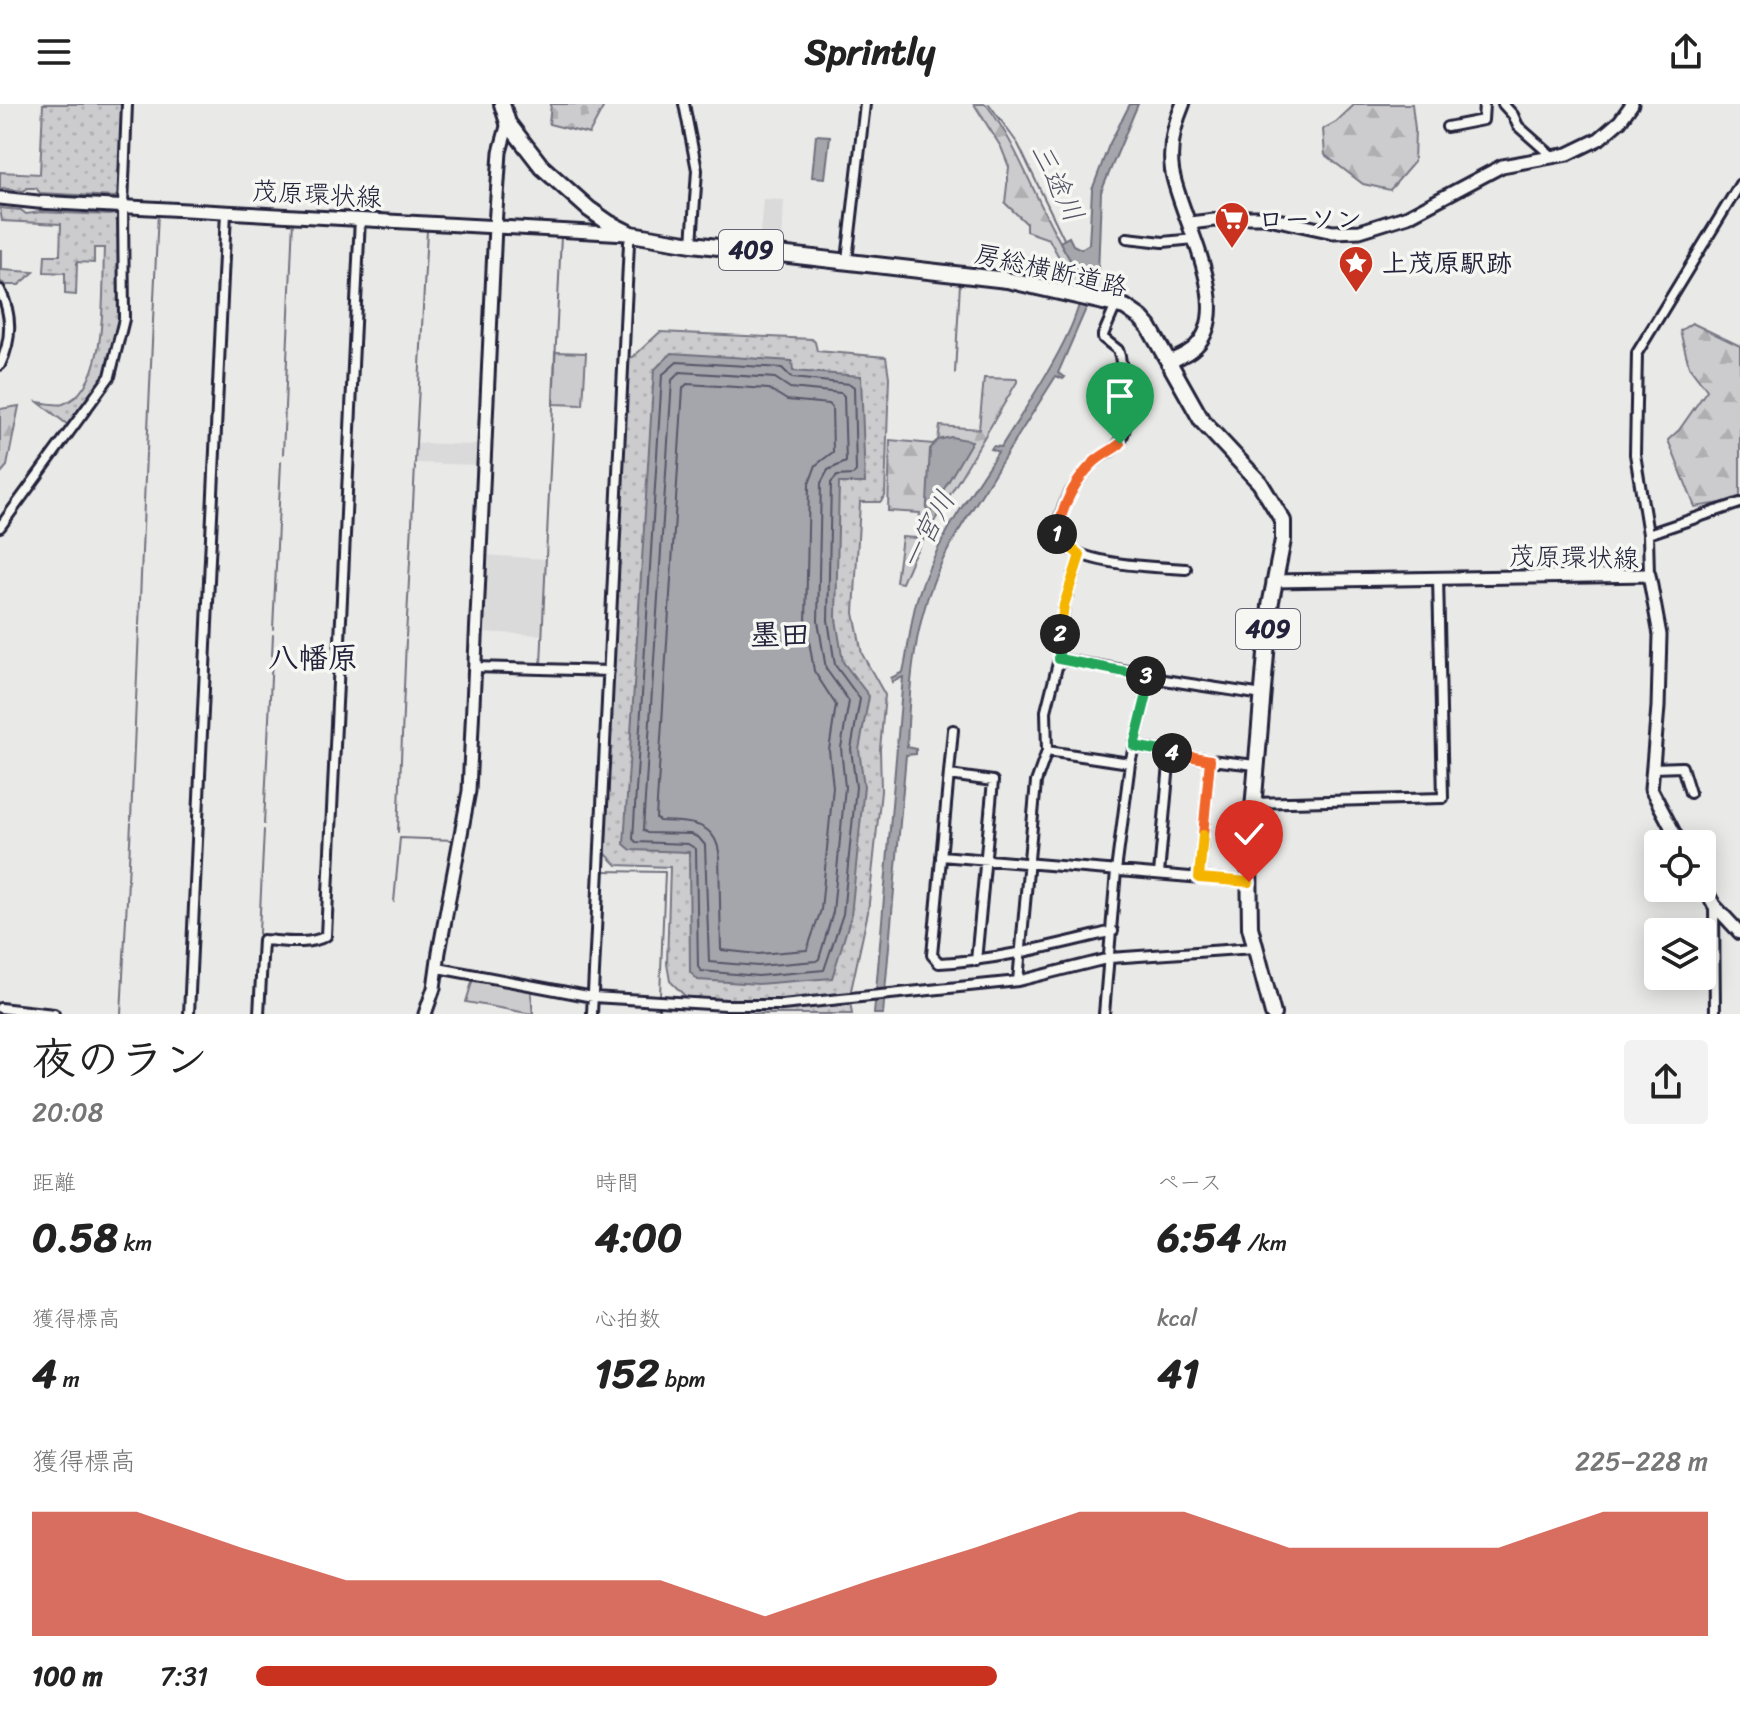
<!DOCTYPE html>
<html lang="ja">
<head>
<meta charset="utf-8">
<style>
  body { margin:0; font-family:Sriracha,"Klee One",sans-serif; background:#f2f2f2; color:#222; height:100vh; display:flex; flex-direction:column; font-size:30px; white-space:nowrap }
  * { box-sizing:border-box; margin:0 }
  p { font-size:26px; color:#767676 }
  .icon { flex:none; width:44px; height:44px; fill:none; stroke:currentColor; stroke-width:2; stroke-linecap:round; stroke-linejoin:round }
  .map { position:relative; height:910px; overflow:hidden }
  .drawer { display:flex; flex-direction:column; background:#fff; flex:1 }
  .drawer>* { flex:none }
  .tools { position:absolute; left:1644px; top:726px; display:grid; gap:16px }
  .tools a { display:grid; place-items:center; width:72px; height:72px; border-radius:8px; background:#fff; box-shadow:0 4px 20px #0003; font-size:40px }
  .pin { position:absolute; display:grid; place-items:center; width:68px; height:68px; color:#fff; margin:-82px -34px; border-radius:50% 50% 50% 0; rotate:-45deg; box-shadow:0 0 8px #0007 }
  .pin .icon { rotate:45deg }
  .km { position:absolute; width:40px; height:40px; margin:-20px; border-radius:50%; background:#222; color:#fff; font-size:22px; line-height:40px; text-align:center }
  .round { display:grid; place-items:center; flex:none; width:84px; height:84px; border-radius:8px; background:#f2f2f2 }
  .head { display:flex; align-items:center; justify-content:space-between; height:136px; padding:0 32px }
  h1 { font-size:44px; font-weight:800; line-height:60px }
  .stats { display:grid; grid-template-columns:repeat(3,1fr); gap:12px; height:136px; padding:8px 32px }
  .stats div { display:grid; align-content:center }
  .stats b { font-size:40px; font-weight:800 }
  .stats small { font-size:22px; font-weight:400 }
  .stats p { font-size:22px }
  .chart { height:224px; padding:16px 32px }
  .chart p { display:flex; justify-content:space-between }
  .chart svg { width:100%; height:144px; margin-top:8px; fill:#c8321e; opacity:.7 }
  ul { padding:0 32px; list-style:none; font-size:26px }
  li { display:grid; grid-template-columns:128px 96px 1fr; align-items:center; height:60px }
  li i { height:20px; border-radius:10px; background:#c8321e }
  header { display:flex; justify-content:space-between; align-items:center; height:104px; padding:0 32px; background:#fff; font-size:36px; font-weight:800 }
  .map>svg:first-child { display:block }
  .built { fill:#dadada }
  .grass { fill:url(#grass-dots); stroke:#777784; stroke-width:2 }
  .forest { fill:url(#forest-firs); stroke:#777784; stroke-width:2 }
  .cemetery { fill:url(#cemetery-stones); stroke:#777784; stroke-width:2 }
  .garden { fill:#ccccce; stroke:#777784; stroke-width:2 }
  .water { fill:#a5a5ac; stroke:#71717f; stroke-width:2 }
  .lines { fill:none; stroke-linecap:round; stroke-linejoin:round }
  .shore { stroke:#565668; stroke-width:2 }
  .stream { stroke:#71717f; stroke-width:2 }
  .street-casing { stroke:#22223b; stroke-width:14 }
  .secondary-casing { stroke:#22223b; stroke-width:17 }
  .primary-casing { stroke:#22223b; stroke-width:18 }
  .highway-casing { stroke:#22223b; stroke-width:20 }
  .street { stroke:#f6f6f2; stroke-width:8 }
  .secondary { stroke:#f6f6f2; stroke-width:11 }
  .primary { stroke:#f6f6f2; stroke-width:12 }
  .highway { stroke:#f6f6f2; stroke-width:14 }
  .split-1-casing { stroke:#fff; stroke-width:16 }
  .split-2-casing { stroke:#fff; stroke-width:16 }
  .split-3-casing { stroke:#fff; stroke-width:16 }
  .split-4-casing { stroke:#fff; stroke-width:16 }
  .split-5-casing { stroke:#fff; stroke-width:16 }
  .split-6-casing { stroke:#fff; stroke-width:16 }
  .split-1 { stroke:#f0652b; stroke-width:10 }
  .split-2 { stroke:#f5b400; stroke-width:10 }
  .split-3 { stroke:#22a559; stroke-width:10 }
  .split-4 { stroke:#22a559; stroke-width:10 }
  .split-5 { stroke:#f0652b; stroke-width:10 }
  .split-6 { stroke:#f5b400; stroke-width:10 }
  .labels { text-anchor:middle; stroke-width:7; stroke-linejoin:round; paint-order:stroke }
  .shield { fill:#f6f6f2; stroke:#626272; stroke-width:2 }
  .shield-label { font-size:24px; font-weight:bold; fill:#22223b }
  .street-label { font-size:26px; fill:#22223b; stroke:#f6f6f2 }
  .poi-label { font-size:26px; font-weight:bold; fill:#22223b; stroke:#f6f6f2; text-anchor:start }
  .water-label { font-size:28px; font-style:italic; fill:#565668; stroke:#f6f6f2 }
  .quarter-label { font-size:30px; font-weight:bold; fill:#22223b; stroke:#f6f6f2 }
</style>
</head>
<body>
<header><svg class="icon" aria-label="menu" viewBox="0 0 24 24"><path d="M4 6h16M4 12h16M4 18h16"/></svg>Sprintly<svg class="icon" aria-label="share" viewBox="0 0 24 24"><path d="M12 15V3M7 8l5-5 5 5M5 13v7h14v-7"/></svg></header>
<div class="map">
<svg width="1740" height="910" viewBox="0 0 1740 910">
  <defs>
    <pattern id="grass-dots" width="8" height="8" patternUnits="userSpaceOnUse" patternTransform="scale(2)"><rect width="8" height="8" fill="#ccccce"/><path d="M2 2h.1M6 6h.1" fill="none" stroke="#afafb2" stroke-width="1.8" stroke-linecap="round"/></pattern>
    <pattern id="forest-firs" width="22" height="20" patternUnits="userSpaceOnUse" patternTransform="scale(2)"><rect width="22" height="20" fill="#ccccce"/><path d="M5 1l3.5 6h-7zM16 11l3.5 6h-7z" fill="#afafb2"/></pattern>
    <pattern id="cemetery-stones" width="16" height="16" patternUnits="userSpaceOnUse" patternTransform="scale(2)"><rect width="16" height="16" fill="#ccccce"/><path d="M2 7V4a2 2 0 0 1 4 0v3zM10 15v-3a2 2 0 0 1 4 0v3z" fill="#afafb2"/></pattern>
  </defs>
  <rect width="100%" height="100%" fill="#e9e9e7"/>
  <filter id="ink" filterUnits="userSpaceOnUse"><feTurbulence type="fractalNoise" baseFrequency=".0125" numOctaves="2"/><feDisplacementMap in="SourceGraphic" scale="16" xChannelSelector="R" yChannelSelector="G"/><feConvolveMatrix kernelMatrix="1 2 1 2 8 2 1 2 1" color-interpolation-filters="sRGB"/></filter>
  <g filter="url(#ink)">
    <!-- built -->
    <path class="built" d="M763,95l21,1 -2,47 -23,-3z
      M416,339l63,2v20l-64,-2z
      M482,451l64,4 -4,76 -64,-3z"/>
    <!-- grass -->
    <path class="grass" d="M43,0h82l-3,87 -7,6 -75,-4 -4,-5h-9l-4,3 -23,-3v-16l40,2z
      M0,104l21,2 5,4 15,-2 68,3 12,-2 1,107 -15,57 -35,51 -34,-26c8,1 18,4 25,2 47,-16 39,-117 41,-156h-10v15l-17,-1 -1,33 -11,-1v-21l-21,-1 1,-17h15l1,-31 -59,-3z
      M0,146h2v20l32,2 -15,13h-14l-5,-4z
      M660,228l152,7 3,3 2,9 69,6 3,20 -4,119 -5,6h-20l-6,111 8,41 23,41 -5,54 1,42 -13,121 -18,83 -99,6 -65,-4 -16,-16 -3,-17 3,-97 -53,-2 -15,-15 24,-492 7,-1z
      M850,898l2,12h-124l3,-5 40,1z"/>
    <!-- forest -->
    <path class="forest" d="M974,0h12c29,38 44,81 66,123 9,19 27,42 29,63l-16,-4 1,-16 -17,-31 -23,-8v-8l-21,-20 4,-36 -8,-20z
      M1355,0h57l3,25 -1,33 -24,28 -27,-6 -38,-29 -2,-26 13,-7z
      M1692,219l48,23v154l-45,7 -27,-67 11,-10 28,-40 -18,-24 -9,-35z
      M984,274l33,1v3l-104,175 -11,26 -6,-1 6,-45 15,1 3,-25 -32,-2 2,-71 43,4 5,-4 2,-14 39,3z
      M19,302l-12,60 -7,8v-65z"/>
    <!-- cemetery -->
    <path class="cemetery" d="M551,0h54l-16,30 -40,-10z"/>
    <!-- garden -->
    <path class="garden" d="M555,248l31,1 -3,52 -30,-1z
      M473,875l58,10 2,25 -67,-12z"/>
    <!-- water -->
    <path class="water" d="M1130,0h8l-37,88 -3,82 -10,30 -30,69 7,4 -2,2 -7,-3c-24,38 -48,75 -71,113 -19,30 -38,58 -51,91 -21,52 -25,111 -27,167l9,2v5l-10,1 -23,259h-9l29,-337 -11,5 -1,-4 12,-6c6,-24 7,-49 14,-73 17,-54 50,-100 81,-147l-7,-3 2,-3 8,1c20,-33 83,-123 80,-160 -1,-15 -15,-32 -21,-45l9,-5 4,8 8,4 8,-5 3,-54 17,-45z
      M816,31l14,1 -5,42 -13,-1z
      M672,249l120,8 1,10 68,5 4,107h-26l-3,136 7,43 26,34 -10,54 5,36 -13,130 -19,62 -74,6 -60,-4 -8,-8 -1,-120 -58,-2 -7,-6 30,-474z
      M951,333l21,4 -46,79 4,-71 8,-9z"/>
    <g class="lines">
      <!-- shore -->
      <path class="shore" d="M677,258l105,6 10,10 58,6 4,3 2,84 -3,4 -16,1 -6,7 -3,137 7,45 25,34 -9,50 5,38 -13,127 -19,56 -66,6 -57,-5 -3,-4 -2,-118 -8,-5 -52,-2 -3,-3 29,-464z
        M680,268l95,6 15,10 51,5 3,3 2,66 -18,8 -7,13 -3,138 8,48 23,32 -8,47 4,39 -12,125 -14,47 -3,2 -58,5 -49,-4 -4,-117 -6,-7 -8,-4 -44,-1 -4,-3 29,-450z
        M687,280l82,5 18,11 42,4 3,3 1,45 -17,13 -7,19 -3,138 8,49 22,34 -7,45 4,37 -12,123 -14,40 -49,4 -37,-4 -2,-98c-5,-32 -33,-30 -60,-31l-3,-3 27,-430z"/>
      <!-- stream -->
      <path class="stream" d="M989,0l29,40 46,95
        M955,269l5,-90
        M147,347l11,-239
        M283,350l10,-235
        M415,359l12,-233
        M549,387l12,-255
        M139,521l7,-172
        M273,525l8,-167
        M406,533l9,-171
        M541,560l8,-171
        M131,716l8,-192
        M264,720l9,-189
        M398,728l8,-192
        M603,767l62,1 -5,123
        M394,798l6,-64 54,2
        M531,886l2,24
        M121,910l10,-191
        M255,910l9,-184
        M659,910v-6"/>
      <defs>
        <path id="street" d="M684,0l13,66 -5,74
          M1503,0l10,11 5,11 35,31
          M1447,23l36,-7 1,-16
          M1127,134l36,4 32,-3
          M847,156l18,-156
          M0,186c12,24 12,50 0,75
          M1116,201l-13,30v3l15,12 2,6c4,26 13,58 1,84 -5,11 -19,14 -28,23 -7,7 -13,16 -19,24 -7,9 -21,41 -15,51 15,28 99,29 127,31
          M0,423l110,-151 14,-57 -1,-113 4,-102
          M1648,430l92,-31
          M1649,471l-1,-41 -13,-80 2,-101 103,-169
          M1059,555l80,14 12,5 112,17
          M474,563l135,4
          M953,626l-21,225 7,8c60,-3 116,-18 174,-32
          M1134,642l76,14 46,5
          M1047,647l83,12
          M1653,664l29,-1 8,26
          M949,671l44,6 -17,180
          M1253,699l190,-5 -5,-221
          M941,752l308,26
          M1159,770l11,-121
          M1199,774l11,-118
          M1714,801l1,109
          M438,864l155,29 133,8h56l236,-24 92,-23 144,-10
          M1018,877l18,-199 11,-31 -1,-40 13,-52 5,-54 16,-50
          M0,904l54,6
          M189,910l37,-802
          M259,910l4,-74c20,1 45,6 63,-4l34,-718
          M592,910l37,-771 2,-9
          M1104,910l12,-143 14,-108 21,-85"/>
        <path id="secondary" d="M0,94l38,4 589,32
          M1190,119l49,-6h25l69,15 27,-1 48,-15 94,-50 66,-12 31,-15 21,-18 12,-17
          M1273,477l376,-6 11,60 -2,72 -7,82 29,55
          M1702,779l12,22 26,28
          M425,910l9,-26 5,-36 30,-161 26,-565 5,-74 8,-29"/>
        <path id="primary" d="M1169,258c8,-4 19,-8 26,-15 42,-39 -17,-133 -23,-177 -3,-22 2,-45 11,-66"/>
        <path id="highway" d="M502,0l6,19 34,44 47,42 20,14 22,11 61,10 315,36 118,27 16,11 8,9 53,94 58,62 23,38v19l-13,66 -21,251 1,70 23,87"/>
      </defs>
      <!-- street casing -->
      <use href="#street" class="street-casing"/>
      <!-- secondary casing -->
      <use href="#secondary" class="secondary-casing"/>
      <!-- primary casing -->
      <use href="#primary" class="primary-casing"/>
      <!-- highway casing -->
      <use href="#highway" class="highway-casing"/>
      <!-- street -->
      <use href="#street" class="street"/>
      <!-- secondary -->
      <use href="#secondary" class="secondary"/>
      <!-- primary -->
      <use href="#primary" class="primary"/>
      <!-- highway -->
      <use href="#highway" class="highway"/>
    </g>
  </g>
  <g class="lines" filter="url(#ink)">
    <defs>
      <path id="split-1" d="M1057,430c5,-27 16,-51 36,-71 7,-7 18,-12 27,-19"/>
      <path id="split-2" d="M1057,430l3,6 20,15 -16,50 -4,29"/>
      <path id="split-3" d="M1060,530l-1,25 87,17"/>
      <path id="split-4" d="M1146,572l5,2 -17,68 38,7"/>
      <path id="split-5" d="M1172,649l38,7 -7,75"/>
      <path id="split-6" d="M1203,731l-4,43 50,4"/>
    </defs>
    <!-- split-1 casing -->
    <use href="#split-1" class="split-1-casing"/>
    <!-- split-2 casing -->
    <use href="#split-2" class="split-2-casing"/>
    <!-- split-3 casing -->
    <use href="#split-3" class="split-3-casing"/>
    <!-- split-4 casing -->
    <use href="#split-4" class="split-4-casing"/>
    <!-- split-5 casing -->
    <use href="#split-5" class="split-5-casing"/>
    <!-- split-6 casing -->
    <use href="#split-6" class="split-6-casing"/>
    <!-- split-1 -->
    <use href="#split-1" class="split-1"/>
    <!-- split-2 -->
    <use href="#split-2" class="split-2"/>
    <!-- split-3 -->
    <use href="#split-3" class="split-3"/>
    <!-- split-4 -->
    <use href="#split-4" class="split-4"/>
    <!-- split-5 -->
    <use href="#split-5" class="split-5"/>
    <!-- split-6 -->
    <use href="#split-6" class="split-6"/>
  </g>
  <!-- icons -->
  <defs>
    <symbol id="supermarket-pin" viewBox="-11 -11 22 30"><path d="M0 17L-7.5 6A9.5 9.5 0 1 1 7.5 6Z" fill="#c8321e" stroke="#f6f6f2"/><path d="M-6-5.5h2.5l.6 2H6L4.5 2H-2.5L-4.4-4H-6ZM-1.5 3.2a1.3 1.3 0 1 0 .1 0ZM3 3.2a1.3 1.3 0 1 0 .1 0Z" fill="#fff"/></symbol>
    <symbol id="sight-pin" viewBox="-11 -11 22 30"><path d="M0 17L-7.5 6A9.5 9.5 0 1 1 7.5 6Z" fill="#c8321e" stroke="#f6f6f2"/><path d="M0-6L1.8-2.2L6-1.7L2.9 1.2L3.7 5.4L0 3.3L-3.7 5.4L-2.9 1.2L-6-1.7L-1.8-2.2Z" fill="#fff"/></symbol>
  </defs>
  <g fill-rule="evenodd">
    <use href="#supermarket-pin" x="1212" y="95" width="40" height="54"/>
    <use href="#sight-pin" x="1336" y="139" width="40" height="54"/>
  </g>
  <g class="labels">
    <!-- shield labels -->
    <g class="shield">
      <rect x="719" y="126" width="64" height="40" rx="6"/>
      <rect x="1236" y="505" width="64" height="40" rx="6"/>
    </g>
    <g class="shield-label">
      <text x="751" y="154">409</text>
      <text x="1268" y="533">409</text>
    </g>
    <!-- street labels -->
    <g class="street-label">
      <text transform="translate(317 90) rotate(3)" y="9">茂原環状線</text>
      <text transform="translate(1051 166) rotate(13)" y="9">房総横断道路</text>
      <text transform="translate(1574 453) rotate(1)" y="9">茂原環状線</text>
    </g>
    <!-- poi labels -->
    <g class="poi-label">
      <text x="1258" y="124">ローソン</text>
      <text x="1382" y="168">上茂原駅跡</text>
    </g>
    <!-- water labels -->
    <g class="water-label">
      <text transform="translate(1058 78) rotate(64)" y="10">三途川</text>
      <text transform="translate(927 426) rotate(-62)" y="10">一宮川</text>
    </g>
    <!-- quarter labels -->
    <g class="quarter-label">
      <text x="780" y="541">墨田</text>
      <text x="313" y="564">八幡原</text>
    </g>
  </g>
</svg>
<div class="tools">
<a><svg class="icon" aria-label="locate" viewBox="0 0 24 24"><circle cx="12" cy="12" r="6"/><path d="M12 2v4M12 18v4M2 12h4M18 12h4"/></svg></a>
<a><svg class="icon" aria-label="layers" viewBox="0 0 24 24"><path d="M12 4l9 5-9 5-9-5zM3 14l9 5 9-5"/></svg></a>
</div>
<div class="pin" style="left:1120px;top:340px;background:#1e9e55"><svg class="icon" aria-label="arrive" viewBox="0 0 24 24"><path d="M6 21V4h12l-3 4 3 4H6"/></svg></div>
<div class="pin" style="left:1249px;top:778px;background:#d93025"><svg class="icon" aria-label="check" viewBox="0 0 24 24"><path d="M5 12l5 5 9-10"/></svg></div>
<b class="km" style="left:1057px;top:430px">1</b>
<b class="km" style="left:1060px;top:530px">2</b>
<b class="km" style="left:1146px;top:572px">3</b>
<b class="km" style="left:1172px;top:649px">4</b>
</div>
<section class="drawer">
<div class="head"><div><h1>夜のラン</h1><p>20:08</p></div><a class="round"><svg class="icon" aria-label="share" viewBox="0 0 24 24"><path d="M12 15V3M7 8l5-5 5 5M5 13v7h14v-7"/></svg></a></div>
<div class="stats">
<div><p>距離</p><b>0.58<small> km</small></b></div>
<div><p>時間</p><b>4:00</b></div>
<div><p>ペース</p><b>6:54<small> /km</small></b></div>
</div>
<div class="stats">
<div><p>獲得標高</p><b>4<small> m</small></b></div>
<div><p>心拍数</p><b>152<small> bpm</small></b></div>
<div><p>kcal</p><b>41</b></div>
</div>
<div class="chart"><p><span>獲得標高</span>225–228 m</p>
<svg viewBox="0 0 160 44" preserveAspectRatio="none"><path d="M0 44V6L10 6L20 17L30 27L40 27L50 27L60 27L70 38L80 27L90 17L100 6L110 6L120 17L130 17L140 17L150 6L160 6V44z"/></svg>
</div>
<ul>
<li><b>100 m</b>7:31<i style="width:51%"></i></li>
</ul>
</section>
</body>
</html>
